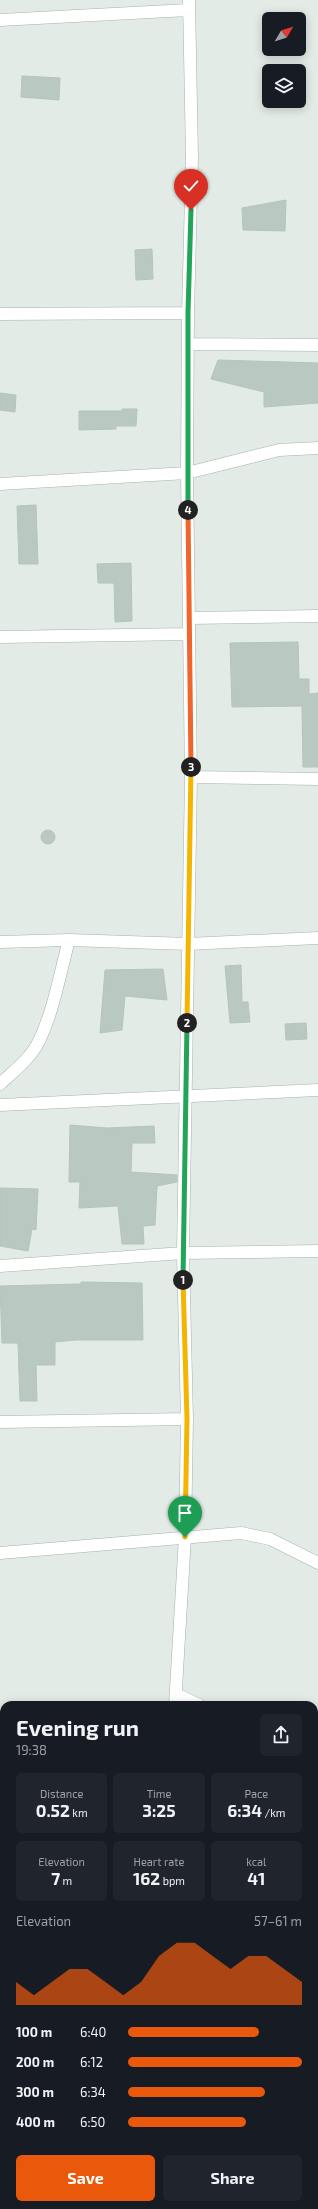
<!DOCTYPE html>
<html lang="en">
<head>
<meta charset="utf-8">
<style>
  body { margin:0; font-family:"Exo 2",sans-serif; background:#20242c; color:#f1f3f6; height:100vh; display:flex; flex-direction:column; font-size:15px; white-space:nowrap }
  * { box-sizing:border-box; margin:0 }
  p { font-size:13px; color:#9ea1a6 }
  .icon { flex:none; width:22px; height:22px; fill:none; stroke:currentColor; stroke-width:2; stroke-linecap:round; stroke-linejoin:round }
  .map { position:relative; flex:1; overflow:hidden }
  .panel { position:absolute; left:0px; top:1701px; width:318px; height:508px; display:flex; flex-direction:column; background:#171b24; border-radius:12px 12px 0 0; box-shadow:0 2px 10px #0003 }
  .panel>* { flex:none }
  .needle { width:26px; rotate:51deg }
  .buttons { position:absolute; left:262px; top:12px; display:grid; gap:8px }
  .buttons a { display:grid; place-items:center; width:44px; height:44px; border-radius:6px; background:#171b24; box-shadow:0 2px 10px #0003; font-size:20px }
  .pin { position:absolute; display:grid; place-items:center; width:34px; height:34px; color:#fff; margin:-41px -17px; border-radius:50% 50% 50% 0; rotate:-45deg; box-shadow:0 0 4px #0007 }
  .pin .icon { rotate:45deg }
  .km { position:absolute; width:20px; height:20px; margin:-10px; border-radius:50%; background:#222; color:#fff; font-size:11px; line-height:20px; text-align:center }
  .round { display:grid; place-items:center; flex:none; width:42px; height:42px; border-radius:6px; background:#20242c }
  .head { display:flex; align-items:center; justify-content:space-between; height:68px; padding:0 16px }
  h1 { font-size:22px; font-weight:700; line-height:30px }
  .figures { display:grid; grid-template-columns:repeat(3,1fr); gap:6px; height:68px; padding:4px 16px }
  .figures div { display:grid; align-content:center; border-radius:6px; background:#20242c; text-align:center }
  .figures b { font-size:17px; font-weight:700 }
  .figures small { font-size:11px; font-weight:400 }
  .figures p { font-size:11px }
  .chart { height:112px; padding:8px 16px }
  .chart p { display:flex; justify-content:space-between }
  .chart svg { width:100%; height:72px; margin-top:4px; fill:#ea580c; opacity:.7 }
  .button { display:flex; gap:8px; margin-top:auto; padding:8px 16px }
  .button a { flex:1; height:46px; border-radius:6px; background:#ea580c; color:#fff; font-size:16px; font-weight:700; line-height:46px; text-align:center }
  .button a+a { background:#20242c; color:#f1f3f6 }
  ul { padding:0 16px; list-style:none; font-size:13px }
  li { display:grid; grid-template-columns:64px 48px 1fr; align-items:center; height:30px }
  li i { height:10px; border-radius:5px; background:#ea580c }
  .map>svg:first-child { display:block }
  .building { fill:#bac8c2; stroke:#b5c4bd }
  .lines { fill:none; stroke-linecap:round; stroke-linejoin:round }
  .minor-casing { stroke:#a5b2ad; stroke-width:13 }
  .minor { stroke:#fff; stroke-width:12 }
  .split-1-casing { stroke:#fff; stroke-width:8 }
  .split-2-casing { stroke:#fff; stroke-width:8 }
  .split-3-casing { stroke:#fff; stroke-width:8 }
  .split-4-casing { stroke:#fff; stroke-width:8 }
  .split-5-casing { stroke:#fff; stroke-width:8 }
  .split-1 { stroke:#f5b400; stroke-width:5 }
  .split-2 { stroke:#22a559; stroke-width:5 }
  .split-3 { stroke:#f5b400; stroke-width:5 }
  .split-4 { stroke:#f0652b; stroke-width:5 }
  .split-5 { stroke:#22a559; stroke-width:5 }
</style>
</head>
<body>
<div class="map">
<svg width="318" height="2209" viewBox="0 0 318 2209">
  <rect width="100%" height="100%" fill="#e2ebe6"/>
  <!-- building -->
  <path class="building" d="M22,76l38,2 -1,22 -38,-3z
    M286,200l-1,31 -42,-1 -1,-22z
    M152,249l1,30 -17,1 -1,-30z
    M218,360l100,3v40l-54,4v-15l-53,-13z
    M0,393l16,2 -1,17 -15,-2z
    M122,409h15l-1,17h-20v3l-37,1v-19h43z
    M36,505l2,59h-19l-2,-58z
    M131,563l1,58 -17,1 -1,-39h-16l-1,-19z
    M298,642l1,37h10v15l9,-1v74h-15l-1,-61 -70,1 -2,-64z
    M41 837a7 7 0 1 1 14 0a7 7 0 1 1-14 0Z
    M241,965l1,37h6l2,20 -20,1 -5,-57z
    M163,969l4,31 -42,-4 -3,34 -22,3 5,-63z
    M306,1023l1,16 -21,1 -1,-16z
    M70,1125l37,3 47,-2 1,17h-23l-1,29 46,3v7l-20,4 -2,39 -12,1 1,18h-22l-4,-38 -39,2 1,-26h-11z
    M0,1188l38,1 -2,41 -4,-1 -4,22 -28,-5z
    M81,1282l61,1 1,57h-68l-20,2v23h-19l1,36h-17l-2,-58h-16l-2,-57 81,-2z"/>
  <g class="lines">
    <defs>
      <path id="minor" d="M0,20l188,-10
        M0,314l188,-1
        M189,344l129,1
        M0,484l187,-11 92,-23 39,-2
        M190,618l128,-2
        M0,637l189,-3
        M191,777l127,2
        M0,942l69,-2 119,4 130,-6
        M0,1084c14,-13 31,-26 39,-43 15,-31 21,-68 30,-101
        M0,1105l318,-15
        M0,1266l183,-13 135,-2
        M0,1422l187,-3
        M0,1553l241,-20 29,6 48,24
        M176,1694l23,11
        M175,1705l10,-168 2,-118 -4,-166 8,-476 -4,-304 1,-160 4,-155 -3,-158
        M314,1728l4,-8
        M0,1730h4
        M0,1882h4
        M314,1891l4,2
        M314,2036l4,-7
        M0,2040l4,1
        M0,2186l4,5
        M229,2205l10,4
        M152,2209v-4"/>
    </defs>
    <!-- minor casing -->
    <use href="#minor" class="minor-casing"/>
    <!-- minor -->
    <use href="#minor" class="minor"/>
  </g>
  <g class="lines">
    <defs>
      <path id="split-1" d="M183,1280l4,139 -2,118"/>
      <path id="split-2" d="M183,1280l4,-257"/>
      <path id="split-3" d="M187,1023l4,-256"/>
      <path id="split-4" d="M188,510l3,257"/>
      <path id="split-5" d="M188,510v-197l3,-103"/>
    </defs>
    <!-- split-1 casing -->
    <use href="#split-1" class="split-1-casing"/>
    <!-- split-2 casing -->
    <use href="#split-2" class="split-2-casing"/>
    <!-- split-3 casing -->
    <use href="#split-3" class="split-3-casing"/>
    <!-- split-4 casing -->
    <use href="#split-4" class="split-4-casing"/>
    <!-- split-5 casing -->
    <use href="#split-5" class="split-5-casing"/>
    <!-- split-1 -->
    <use href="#split-1" class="split-1"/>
    <!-- split-2 -->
    <use href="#split-2" class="split-2"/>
    <!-- split-3 -->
    <use href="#split-3" class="split-3"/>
    <!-- split-4 -->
    <use href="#split-4" class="split-4"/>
    <!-- split-5 -->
    <use href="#split-5" class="split-5"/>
  </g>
</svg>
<div class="buttons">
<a><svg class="needle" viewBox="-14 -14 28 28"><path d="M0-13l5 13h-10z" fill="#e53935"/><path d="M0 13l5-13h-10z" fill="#9ea1a6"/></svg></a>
<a><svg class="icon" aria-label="layers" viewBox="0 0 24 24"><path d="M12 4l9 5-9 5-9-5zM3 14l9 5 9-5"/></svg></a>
</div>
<div class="pin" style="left:185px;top:1537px;background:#1e9e55"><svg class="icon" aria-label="arrive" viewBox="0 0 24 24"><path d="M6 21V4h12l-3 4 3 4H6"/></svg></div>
<div class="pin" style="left:191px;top:210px;background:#d93025"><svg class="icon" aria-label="check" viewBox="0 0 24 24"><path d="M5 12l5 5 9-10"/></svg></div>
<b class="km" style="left:183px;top:1280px">1</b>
<b class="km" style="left:187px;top:1023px">2</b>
<b class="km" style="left:191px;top:767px">3</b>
<b class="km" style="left:188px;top:510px">4</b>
<section class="panel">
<div class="head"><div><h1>Evening run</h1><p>19:38</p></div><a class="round"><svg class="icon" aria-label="share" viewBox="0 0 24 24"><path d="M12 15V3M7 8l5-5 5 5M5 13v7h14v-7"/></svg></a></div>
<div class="figures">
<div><p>Distance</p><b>0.52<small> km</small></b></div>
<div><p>Time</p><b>3:25</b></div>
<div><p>Pace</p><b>6:34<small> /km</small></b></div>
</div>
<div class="figures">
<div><p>Elevation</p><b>7<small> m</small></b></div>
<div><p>Heart rate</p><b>162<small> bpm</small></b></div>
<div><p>kcal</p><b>41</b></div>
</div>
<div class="chart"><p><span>Elevation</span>57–61 m</p>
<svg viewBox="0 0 160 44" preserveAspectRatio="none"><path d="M0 44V30L10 38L20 30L30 22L40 22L50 30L60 38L70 30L80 14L90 6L100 6L110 14L120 22L130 14L140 14L150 22L160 30V44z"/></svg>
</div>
<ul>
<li><b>100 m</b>6:40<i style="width:75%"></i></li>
<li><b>200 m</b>6:12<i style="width:100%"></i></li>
<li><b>300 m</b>6:34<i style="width:79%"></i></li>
<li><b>400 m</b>6:50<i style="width:68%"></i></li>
</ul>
<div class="button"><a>Save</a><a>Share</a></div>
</section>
</div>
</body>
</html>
